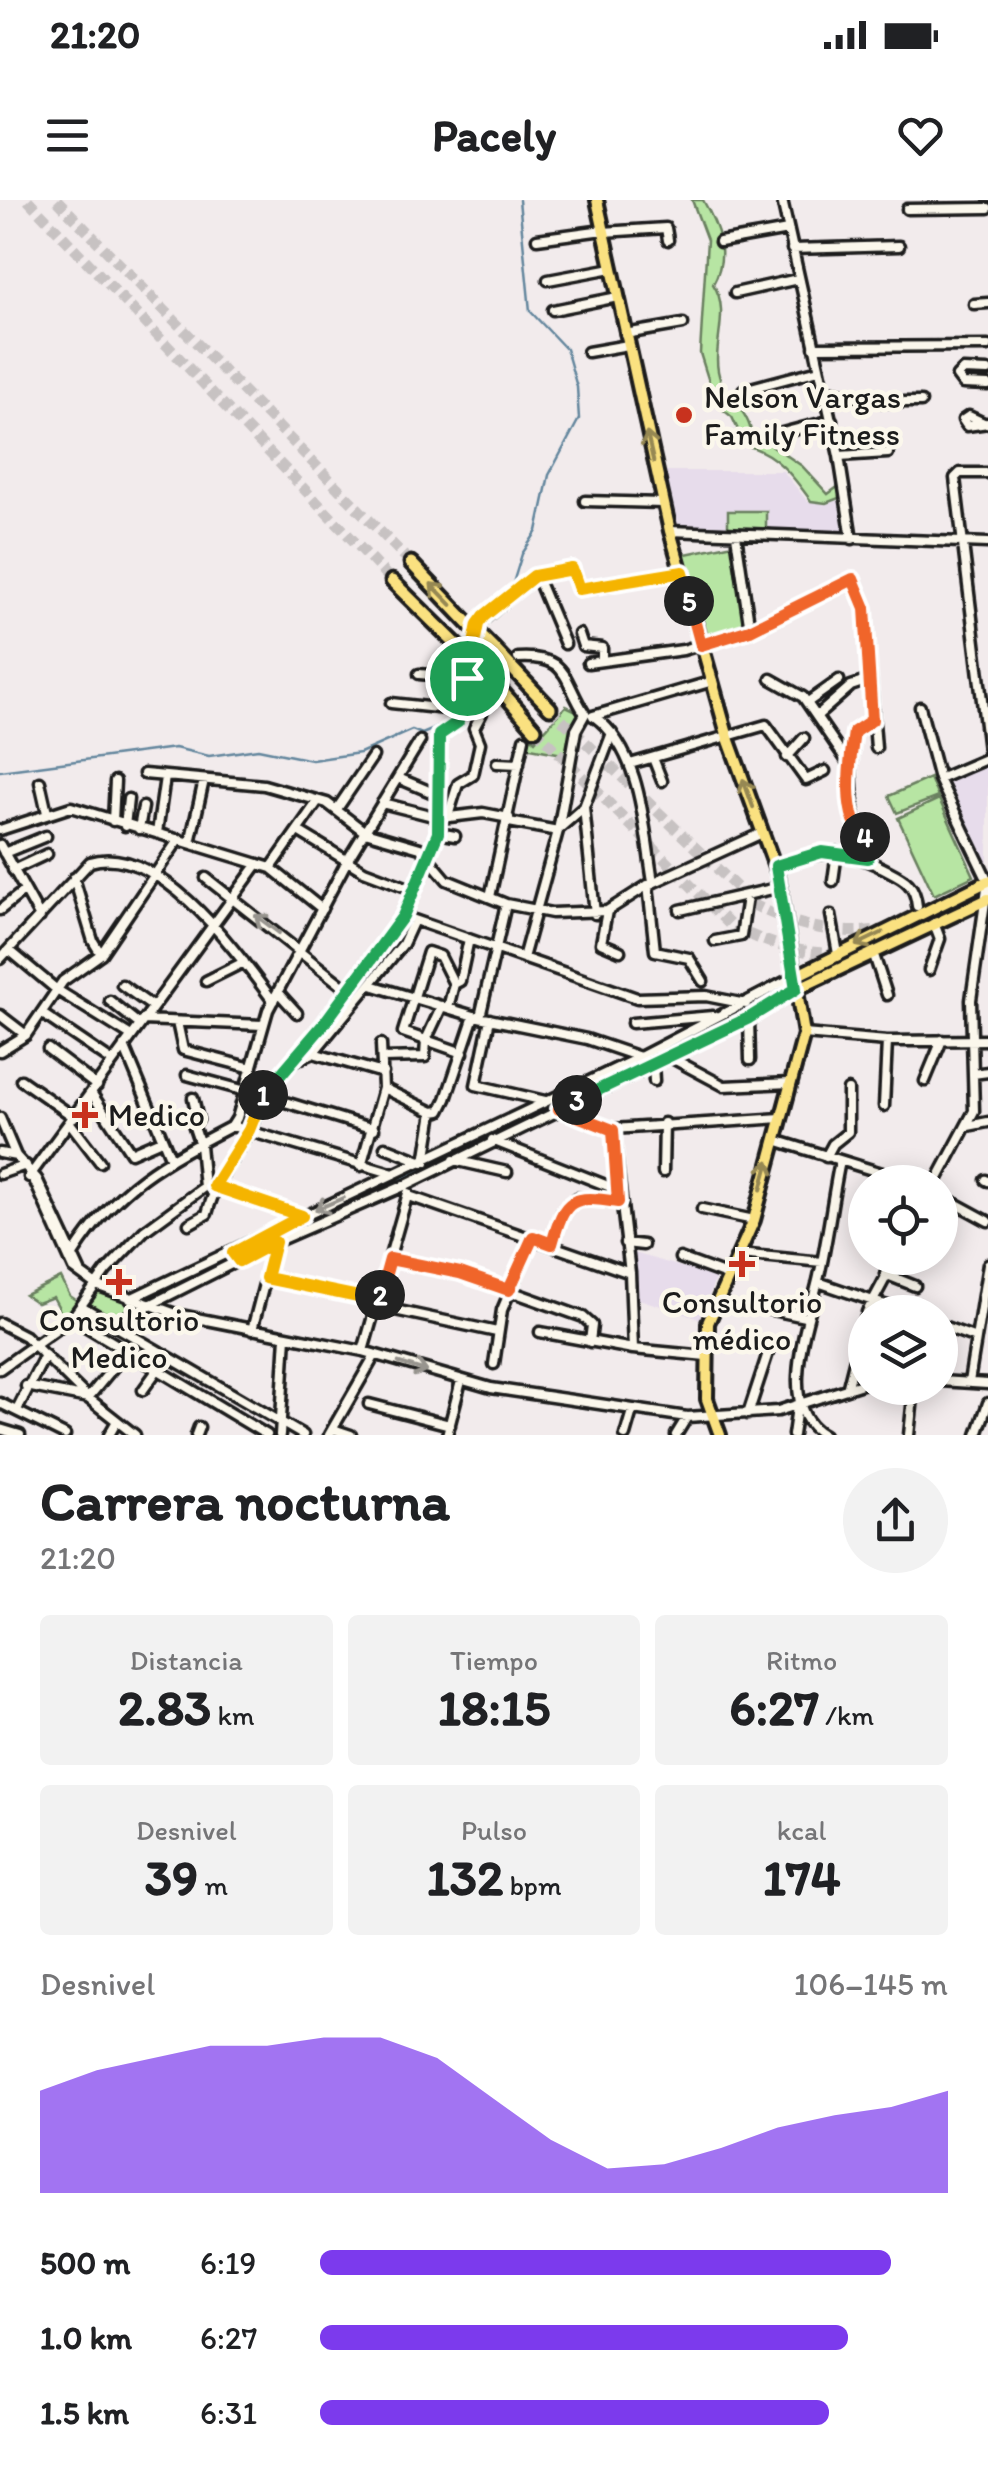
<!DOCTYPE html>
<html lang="es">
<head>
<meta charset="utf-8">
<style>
  body { margin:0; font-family:Itim,sans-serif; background:#f2f2f2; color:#202124; height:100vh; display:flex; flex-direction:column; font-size:38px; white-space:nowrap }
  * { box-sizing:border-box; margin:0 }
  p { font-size:32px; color:#757577 }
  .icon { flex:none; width:55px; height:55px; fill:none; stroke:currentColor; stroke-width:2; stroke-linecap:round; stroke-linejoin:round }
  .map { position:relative; height:1235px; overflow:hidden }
  .panel { display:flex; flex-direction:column; background:#fff; flex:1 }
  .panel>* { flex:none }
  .buttons { position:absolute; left:848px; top:965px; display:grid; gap:20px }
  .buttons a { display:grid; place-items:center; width:110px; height:110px; border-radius:50%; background:#fff; box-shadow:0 5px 25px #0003; font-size:50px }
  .pin { position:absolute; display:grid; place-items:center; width:85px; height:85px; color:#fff; margin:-42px; border:5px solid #fff; border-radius:50%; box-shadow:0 2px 10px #0007 }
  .km { position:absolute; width:50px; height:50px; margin:-25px; border-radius:50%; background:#222; color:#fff; font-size:28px; line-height:50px; text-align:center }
  .round { display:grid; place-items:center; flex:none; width:105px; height:105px; border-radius:52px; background:#f2f2f2 }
  .headline { display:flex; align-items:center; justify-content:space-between; height:170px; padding:0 40px }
  h1 { font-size:55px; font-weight:800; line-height:75px }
  .figures { display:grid; grid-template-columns:repeat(3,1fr); gap:15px; height:170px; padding:10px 40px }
  .figures div { display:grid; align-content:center; border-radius:10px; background:#f2f2f2; text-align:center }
  .figures b { font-size:50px; font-weight:800 }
  .figures small { font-size:28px; font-weight:400 }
  .figures p { font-size:28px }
  .chart { height:280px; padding:20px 40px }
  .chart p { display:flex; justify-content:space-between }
  .chart svg { width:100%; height:180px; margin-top:10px; fill:#7c3aed; opacity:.7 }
  ul { padding:0 40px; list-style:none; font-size:32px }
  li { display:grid; grid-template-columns:160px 120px 1fr; align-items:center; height:75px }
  li i { height:25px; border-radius:12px; background:#7c3aed }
  .status { display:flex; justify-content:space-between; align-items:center; height:70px; padding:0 50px; background:#fff; direction:ltr }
  .status svg { height:28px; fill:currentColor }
  header { display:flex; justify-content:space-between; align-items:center; height:130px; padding:0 40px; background:#fff; font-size:45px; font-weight:800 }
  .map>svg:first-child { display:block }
  .built { fill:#e7dceb }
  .green { fill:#b7e5a3; stroke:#6a8060; stroke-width:2.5 }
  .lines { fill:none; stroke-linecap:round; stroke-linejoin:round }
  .stream { stroke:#63869d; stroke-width:2.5 }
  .canal { stroke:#93cdf3; stroke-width:6 }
  .highway-tunnel { stroke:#c7c2c2; stroke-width:11; stroke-dasharray:11 5.5; stroke-linecap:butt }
  .minor-casing { stroke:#1c1c1c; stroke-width:15 }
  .major-casing { stroke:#1c1c1c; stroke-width:18 }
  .highway-casing { stroke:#1c1c1c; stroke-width:19 }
  .minor { stroke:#fbf7ec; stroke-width:8 }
  .major { stroke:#fae180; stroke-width:10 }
  .highway { stroke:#fae180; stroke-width:11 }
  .highway-bridge-casing { stroke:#1c1c1c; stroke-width:19; stroke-linecap:butt }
  .highway-bridge { stroke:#fae180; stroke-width:11 }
  .oneway { stroke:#968853 }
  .oneway2 { stroke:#97948e }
  .split-1-casing { stroke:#fff; stroke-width:20 }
  .split-2-casing { stroke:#fff; stroke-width:20 }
  .split-3-casing { stroke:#fff; stroke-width:20 }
  .split-4-casing { stroke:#fff; stroke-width:20 }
  .split-5-casing { stroke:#fff; stroke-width:20 }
  .split-6-casing { stroke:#fff; stroke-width:20 }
  .split-1 { stroke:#22a559; stroke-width:12 }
  .split-2 { stroke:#f5b400; stroke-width:12 }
  .split-3 { stroke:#f0652b; stroke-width:12 }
  .split-4 { stroke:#22a559; stroke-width:12 }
  .split-5 { stroke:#f0652b; stroke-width:12 }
  .split-6 { stroke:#f5b400; stroke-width:12 }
  .poi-dot { fill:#c8321e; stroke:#fbf7ec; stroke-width:4 }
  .labels { text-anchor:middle; stroke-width:9; stroke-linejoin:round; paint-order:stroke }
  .poi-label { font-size:32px; fill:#1c1c1c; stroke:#fbf7ec; text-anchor:start }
</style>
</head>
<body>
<div class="status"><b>21:20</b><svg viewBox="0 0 49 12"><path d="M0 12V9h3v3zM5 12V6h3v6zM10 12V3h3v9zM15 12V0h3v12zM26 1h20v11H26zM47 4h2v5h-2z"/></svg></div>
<header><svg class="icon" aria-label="menu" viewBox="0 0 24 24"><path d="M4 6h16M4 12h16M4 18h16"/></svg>Pacely<svg class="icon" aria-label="heart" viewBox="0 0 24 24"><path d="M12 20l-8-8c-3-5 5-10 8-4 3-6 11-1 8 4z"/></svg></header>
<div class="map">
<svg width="988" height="1235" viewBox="0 0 988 1235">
  <rect width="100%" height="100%" fill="#f2ebec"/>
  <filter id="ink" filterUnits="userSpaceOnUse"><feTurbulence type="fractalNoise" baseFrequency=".01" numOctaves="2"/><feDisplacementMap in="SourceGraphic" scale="20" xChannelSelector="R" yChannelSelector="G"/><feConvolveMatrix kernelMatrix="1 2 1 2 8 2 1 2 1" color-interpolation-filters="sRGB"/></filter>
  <g filter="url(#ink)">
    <!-- built -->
    <path class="built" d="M660,271h123l25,31 30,-9 8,44 -172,-7z
      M985,564l3,8v100l-44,-91z
      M634,1053l82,24 -16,42 -64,-21z"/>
    <!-- green -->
    <path class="green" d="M692,0h11c15,26 27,54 10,84 20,29 -5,67 8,97 7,16 26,30 30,50l51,35 26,28 11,-8 5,10 -18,7 -15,-2c-18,-25 -35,-48 -66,-56l-13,-28 -16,-13 -16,-51 7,-113z
      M728,311h38v18h-38z
      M733,344l12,80 -42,13 -22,-82z
      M566,506l17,8 -15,41 -43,-8 3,-12 7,6z
      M930,578l8,19 -41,16 -8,-17z
      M939,599l35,77 -40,19 -36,-77z
      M61,1078l9,18 10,7 -25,26 4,-21 -6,-11 -16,6 -12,-8z
      M97,1087l46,19 -31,15 -28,-16z"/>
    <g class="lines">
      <!-- stream -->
      <path class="stream" d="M494,405l19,-22 9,-29 15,-23 12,-56 30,-56 -2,-32 -11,-38 -36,-38 -11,-111
        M481,463l3,-17
        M463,517l2,-16 13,-25
        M0,571l175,-23 34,8 49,-7 54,11 48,-7 52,-23 10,4 29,-12"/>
      <!-- canal -->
      <path class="canal" d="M505,928l218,-109
        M286,1033l197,-94
        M239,1054l36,-16"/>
      <!-- highway-tunnel -->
      <path class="highway-tunnel" d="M28,0l364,381
        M57,0l354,363
        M550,508l206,198c44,22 85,31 135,22
        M535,529l195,196c47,25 95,35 148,24
        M913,722l75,-31"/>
      <defs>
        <path id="minor" d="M782,0l57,256 13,83
          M907,9l81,-1
          M603,32l63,-4 2,12
          M537,39l66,-9
          M720,42l68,-12
          M792,49l107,-3
          M548,80l64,-12
          M735,93l63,-14
          M974,104l14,-1
          M553,110l65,-13
          M625,134l58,-10
          M814,147l174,-1
          M588,152l40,-7
          M988,171l-25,-1 -6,6 6,8 25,1
          M824,189l59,13h38
          M743,190l76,-20
          M984,223l-15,-7 -6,4 4,6 21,-3
          M767,237l65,-17
          M839,256l49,-3
          M988,273h-28l-5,5 33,272
          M585,301l78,2
          M670,331l318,12
          M736,335l14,95
          M536,375l29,69
          M579,434l4,12 19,2v13
          M518,458c51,-3 44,20 67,56
          M588,463l95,-13 67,-20 103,-51 12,29 11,140
          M419,474l48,4
          M771,479l32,18 48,70 3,54 12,18 2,19
          M808,502l31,-22
          M391,503l65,7
          M920,507l19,72 49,102 -17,119 3,111 -38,71
          M818,515l33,-29 18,-6
          M593,516l120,-35
          M595,517c47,35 49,112 58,165
          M787,557l17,-19
          M653,558l9,23
          M497,563l22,1
          M630,564l136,-39 40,55 19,-9
          M851,567l3,-34 18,-13
          M144,574l120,11 63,18 38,29 55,16 27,32 59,24 46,9 55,-2 41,-26 114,-52
          M398,578l40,17
          M939,579l49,-21
          M40,582l7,31
          M382,603l59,15 42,-5 26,5
          M584,607l11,107
          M337,609l36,-53
          M448,616l10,-32 15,-9 7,-32 -6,-15 8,-15
          M113,621l2,-40
          M509,622l49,9
          M125,626l3,-27
          M561,627l23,-20 28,-74
          M139,629l4,-22
          M0,630l71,-23 200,61 51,41
          M298,631l66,40 50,19
          M157,633l8,-56
          M438,633l17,3
          M190,643l14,-63
          M0,645l40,72
          M4,653l42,-17
          M776,666c46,-14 63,-20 107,2 19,10 32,14 34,38
          M271,668l47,-67
          M13,670l34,-16
          M74,678l19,63 8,13
          M206,678l142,112
          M833,681l4,-29
          M648,685l7,66 34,7 14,23
          M490,697l34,-158
          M0,710l25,-20
          M680,710l101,-23
          M607,711l-6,32 19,8
          M831,715l7,39
          M403,716l234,82 69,-2 40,8
          M715,741l26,-5 6,-39
          M9,750l48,40 74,46
          M873,752l14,43
          M523,758l35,-127 18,-101 9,-16
          M0,759l90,-97c69,-21 148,92 183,139
          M929,770l11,-31 -6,-16
          M206,781l38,-19
          M454,784l6,-3 9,-42
          M122,785l31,22
          M371,785l103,31 113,23 53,18
          M278,792l19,21
          M110,801l30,24
          M448,808l6,-24 -14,-28 -12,-4 -25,80 60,21
          M41,813l72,49
          M0,815l26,20
          M480,817l26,-113
          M749,818l1,42
          M490,819l-14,66 69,16
          M143,820l120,5
          M177,822l6,28 69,18
          M632,823l81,-7
          M804,834l83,7 101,-1
          M124,846l47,113
          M48,849l49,37
          M0,851l26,-16 37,-54 38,-27 78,-115
          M313,853l90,-109 11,-24
          M668,856l56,30 66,-3
          M382,858l43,-1 1,-17 16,-34
          M297,860l16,-7 70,20
          M653,863l1,18
          M973,874l15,-2
          M187,875l59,16
          M21,880l53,37
          M925,881l17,-41
          M383,888l50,24
          M92,894l39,59 30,-13
          M262,895l112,34
          M193,898l5,22 -6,1 8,24 4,42
          M884,906l3,-65
          M559,909l54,20 168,-11
          M0,918l16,38 21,23 43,92
          M70,923l30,39
          M232,926l162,48
          M968,926l20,-4
          M613,929l17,144 3,76
          M492,940l126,50
          M775,940l136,42
          M385,947l38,15
          M0,953l16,3
          M826,957l7,-13 15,-12v-42
          M454,960l53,12
          M425,962l8,-50 7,-1 6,-12 28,-83
          M361,966l22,-78 -2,-44
          M30,971l44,98 22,16 80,29 187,37 128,37 196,29 91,-6 87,-28
          M663,972l1,-49
          M0,974l26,-9
          M29,977l228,-312
          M986,980l2,1
          M214,985l88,31
          M940,995l48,26
          M409,996l221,77
          M702,1009l52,11
          M189,1024l18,-10c8,-31 24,-52 40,-80 16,-29 19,-53 48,-73l108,-145 35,-83 1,-98 19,-13c-3,-22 15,-72 20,-98l56,-48 38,-7 7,20 104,-17
          M625,1043l18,2
          M552,1044l9,-30 16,-16 41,4
          M74,1053c43,-67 89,-91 158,-127l5,-8 31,-108 79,-149 73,-120
          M740,1054l82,8
          M680,1058l49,18
          M390,1059l70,14 123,44 9,8 -2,17
          M885,1074l30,12
          M266,1078l112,23
          M818,1082l87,30
          M130,1099l510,-242 154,-80
          M81,1106l222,129
          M376,1106l121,26
          M767,1109l38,8
          M867,1112l29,-54
          M72,1118l195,117
          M0,1123l25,13 63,62 47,37
          M112,1124l163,-82 131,-57 343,-167 48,-29
          M940,1125l33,12
          M252,1130l23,-88
          M540,1132l93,17 73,7
          M363,1151l45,-158
          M494,1164l8,-54 31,-73
          M0,1169l72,-51 34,-47 38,-40 60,-44 10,-2
          M940,1181l48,3
          M969,1182l19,-118
          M26,1186l62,12 39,-47
          M848,1186l17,-67
          M143,1190l15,-21
          M0,1203l65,32
          M369,1204l81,21
          M17,1210l28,-55
          M748,1214l20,-61
          M0,1229l20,6
          M333,1229l18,6
          M109,1235l8,-14
          M196,1235l3,-8
          M280,1235l6,-99
          M329,1235l46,-80
          M447,1235l14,-54
          M625,1235l7,-24
          M676,1235l11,-18
          M793,1235l4,-28
          M824,1235c-51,-27 -13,-120 -5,-159 9,-38 13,-77 21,-115
          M909,1235l5,-47
          M977,1235l11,-32"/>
        <path id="major" d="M597,0l73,331 58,207 50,137 26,159 -50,186 -46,103 -1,76 13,36
          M794,777l194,-96
          M797,789l191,-90"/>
        <path id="highway" d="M411,363l60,63
          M392,381l76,75
          M494,449l56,59
          M491,479l44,50"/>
      </defs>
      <!-- minor casing -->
      <use href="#minor" class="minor-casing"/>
      <!-- major casing -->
      <use href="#major" class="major-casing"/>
      <!-- highway casing -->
      <use href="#highway" class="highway-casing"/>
      <!-- minor -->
      <use href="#minor" class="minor"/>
      <!-- major -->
      <use href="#major" class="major"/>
      <!-- highway -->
      <use href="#highway" class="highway"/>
      <defs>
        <path id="highway-bridge" d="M471,426l23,23
          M468,456l23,23"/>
      </defs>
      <!-- highway-bridge casing -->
      <use href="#highway-bridge" class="highway-bridge-casing"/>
      <!-- highway-bridge -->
      <use href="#highway-bridge" class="highway-bridge"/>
    </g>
    <!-- one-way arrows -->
    <defs><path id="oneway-shaft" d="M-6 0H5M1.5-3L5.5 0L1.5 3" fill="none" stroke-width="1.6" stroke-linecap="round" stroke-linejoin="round" transform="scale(2.5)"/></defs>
    <g class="oneway">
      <use href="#oneway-shaft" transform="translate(650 247) rotate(-103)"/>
      <use href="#oneway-shaft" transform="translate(441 394) rotate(-134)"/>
      <use href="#oneway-shaft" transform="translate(748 593) rotate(-110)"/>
      <use href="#oneway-shaft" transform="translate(869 739) rotate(154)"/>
      <use href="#oneway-shaft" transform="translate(765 975) rotate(-75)"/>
    </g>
    <g class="oneway2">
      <use href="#oneway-shaft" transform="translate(267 724) rotate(-143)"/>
      <use href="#oneway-shaft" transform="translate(329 1004) rotate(157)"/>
      <use href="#oneway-shaft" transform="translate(413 1167) rotate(17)"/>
    </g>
  </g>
  <g class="lines" filter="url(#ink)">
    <defs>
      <path id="split-1" d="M263,895l60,-70 80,-109 35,-83 1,-98 19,-13 -2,-12 11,-32"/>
      <path id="split-2" d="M263,895l-14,35 -35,56 88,30 -69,37 6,8 36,-19 -9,36 112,23 2,-6"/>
      <path id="split-3" d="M380,1095l10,-36 70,14 49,17 24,-53 19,7c13,-47 20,-49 66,-42l-5,-72 -54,-21 18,-9"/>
      <path id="split-4" d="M577,900l172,-82 47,-29 -20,-123 46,-14 46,6 -3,-21"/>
      <path id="split-5" d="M689,401l12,44 49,-15 103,-51 12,29 7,112 -18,12c-4,28 -13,86 11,105"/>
      <path id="split-6" d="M467,478l11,-54 6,-8 50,-40 38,-7 7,20 104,-17 6,29"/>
    </defs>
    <!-- split-1 casing -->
    <use href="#split-1" class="split-1-casing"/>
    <!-- split-2 casing -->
    <use href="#split-2" class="split-2-casing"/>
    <!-- split-3 casing -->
    <use href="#split-3" class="split-3-casing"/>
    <!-- split-4 casing -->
    <use href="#split-4" class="split-4-casing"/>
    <!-- split-5 casing -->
    <use href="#split-5" class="split-5-casing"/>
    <!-- split-6 casing -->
    <use href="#split-6" class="split-6-casing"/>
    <!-- split-1 -->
    <use href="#split-1" class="split-1"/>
    <!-- split-2 -->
    <use href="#split-2" class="split-2"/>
    <!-- split-3 -->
    <use href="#split-3" class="split-3"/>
    <!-- split-4 -->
    <use href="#split-4" class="split-4"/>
    <!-- split-5 -->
    <use href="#split-5" class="split-5"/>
    <!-- split-6 -->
    <use href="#split-6" class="split-6"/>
  </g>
  <!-- markers -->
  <g class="poi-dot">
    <circle cx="684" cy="215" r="10"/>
    <path d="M80 900h10v10h10v10h-10v10h-10v-10h-10v-10h10z"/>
    <path d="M737 1049h10v10h10v10h-10v10h-10v-10h-10v-10h10z"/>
    <path d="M114 1067h10v10h10v10h-10v10h-10v-10h-10v-10h10z"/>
  </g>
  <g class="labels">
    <!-- poi labels -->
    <g class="poi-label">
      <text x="704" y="208">Nelson Vargas<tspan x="704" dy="37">Family Fitness</tspan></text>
      <text x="108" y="926">Medico</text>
      <text x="742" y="1113" text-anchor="middle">Consultorio<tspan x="742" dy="37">médico</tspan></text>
      <text x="119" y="1131" text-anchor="middle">Consultorio<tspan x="119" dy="37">Medico</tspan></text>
    </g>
  </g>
</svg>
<div class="buttons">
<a><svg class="icon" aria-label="locate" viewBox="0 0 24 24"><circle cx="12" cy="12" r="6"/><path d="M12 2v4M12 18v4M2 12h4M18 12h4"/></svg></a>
<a><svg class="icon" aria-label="layers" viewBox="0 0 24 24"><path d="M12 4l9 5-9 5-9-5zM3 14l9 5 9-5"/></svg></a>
</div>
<div class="pin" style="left:467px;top:478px;background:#1e9e55"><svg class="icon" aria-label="arrive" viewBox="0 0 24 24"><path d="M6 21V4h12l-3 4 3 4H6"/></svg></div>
<b class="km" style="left:263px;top:895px">1</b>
<b class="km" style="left:380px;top:1095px">2</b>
<b class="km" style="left:577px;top:900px">3</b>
<b class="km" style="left:865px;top:637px">4</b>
<b class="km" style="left:689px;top:401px">5</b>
</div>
<section class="panel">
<div class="headline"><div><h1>Carrera nocturna</h1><p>21:20</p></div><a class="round"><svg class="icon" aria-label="share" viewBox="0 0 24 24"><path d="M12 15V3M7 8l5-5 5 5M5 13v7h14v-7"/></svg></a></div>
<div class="figures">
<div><p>Distancia</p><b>2.83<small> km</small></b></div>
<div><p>Tiempo</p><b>18:15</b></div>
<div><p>Ritmo</p><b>6:27<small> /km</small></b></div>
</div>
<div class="figures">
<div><p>Desnivel</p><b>39<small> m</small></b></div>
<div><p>Pulso</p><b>132<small> bpm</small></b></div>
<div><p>kcal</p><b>174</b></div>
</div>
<div class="chart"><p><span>Desnivel</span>106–145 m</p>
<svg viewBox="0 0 160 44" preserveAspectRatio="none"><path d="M0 44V19L10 14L20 11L30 8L40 8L50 6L60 6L70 11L80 21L90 31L100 38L110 37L120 33L130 28L140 25L150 23L160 19V44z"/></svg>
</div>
<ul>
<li><b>500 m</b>6:19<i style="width:91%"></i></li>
<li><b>1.0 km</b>6:27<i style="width:84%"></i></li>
<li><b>1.5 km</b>6:31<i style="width:81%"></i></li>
</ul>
</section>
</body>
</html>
